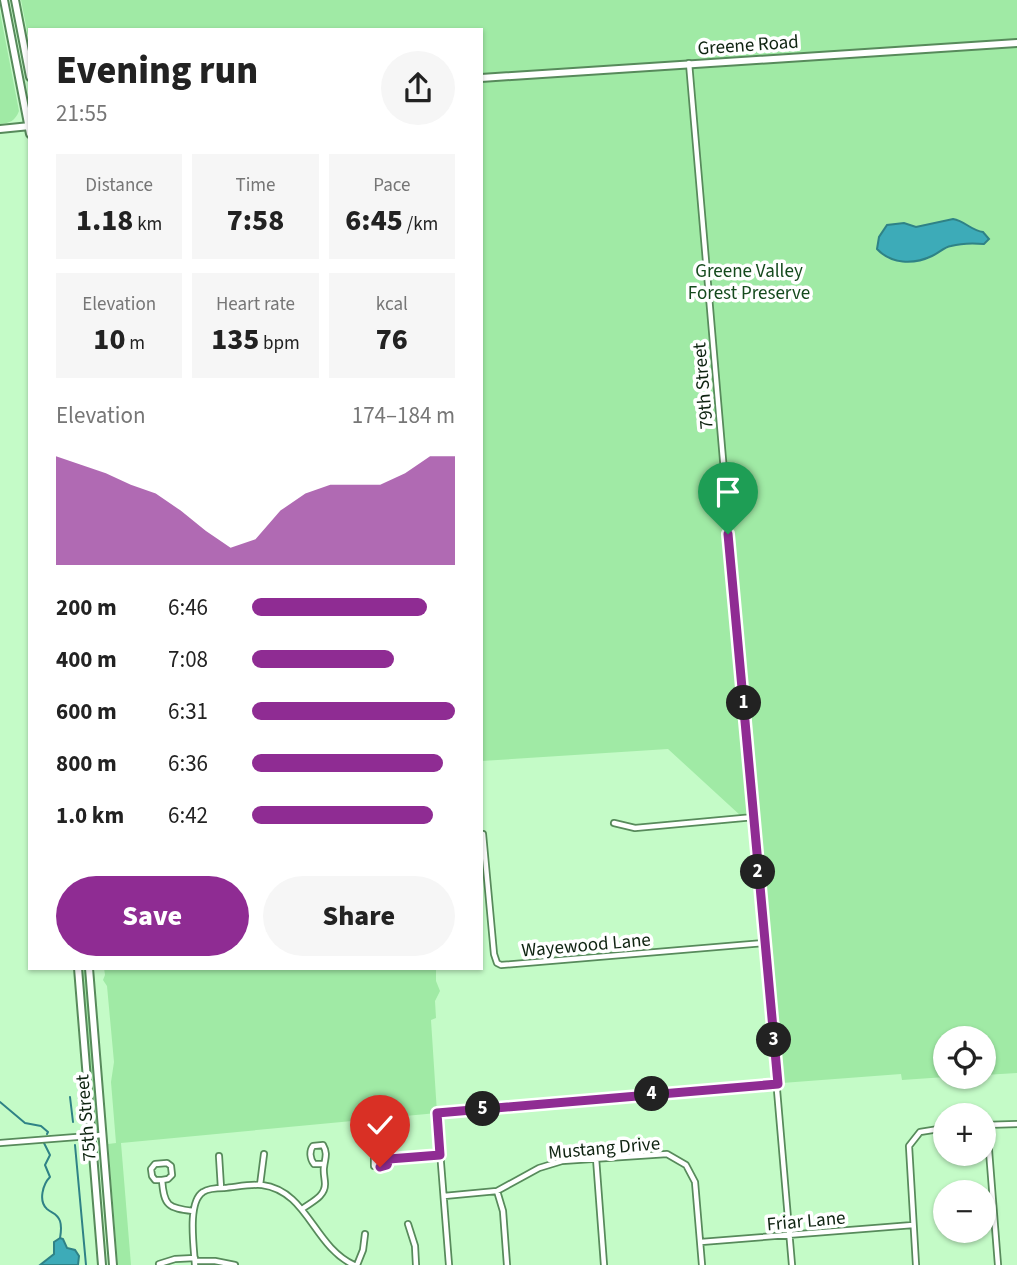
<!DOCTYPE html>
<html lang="en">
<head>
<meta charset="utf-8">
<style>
  body { margin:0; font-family:"Source Sans 3",sans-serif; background:#f6f6f6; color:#222; height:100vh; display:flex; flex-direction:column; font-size:26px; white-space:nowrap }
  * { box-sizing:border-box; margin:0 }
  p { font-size:23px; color:#767676 }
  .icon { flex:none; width:38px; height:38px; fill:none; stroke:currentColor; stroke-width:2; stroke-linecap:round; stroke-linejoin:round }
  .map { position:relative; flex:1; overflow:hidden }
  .panel { position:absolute; left:28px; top:28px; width:455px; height:942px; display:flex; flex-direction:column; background:#fff; border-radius:0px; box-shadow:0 2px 5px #0004 }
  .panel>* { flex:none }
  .tools { position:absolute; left:933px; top:1026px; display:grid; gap:14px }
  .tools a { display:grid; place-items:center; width:63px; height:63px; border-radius:50%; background:#fff; box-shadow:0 2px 5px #0004; font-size:35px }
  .pin { position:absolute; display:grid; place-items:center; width:60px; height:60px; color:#fff; margin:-72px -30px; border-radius:50% 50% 50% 0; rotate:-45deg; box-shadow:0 0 7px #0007 }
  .pin .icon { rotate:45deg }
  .km { position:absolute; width:35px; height:35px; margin:-18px; border-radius:50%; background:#222; color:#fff; font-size:19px; line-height:35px; text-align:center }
  .round { display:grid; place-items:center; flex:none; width:74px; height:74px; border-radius:37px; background:#f6f6f6 }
  .overview { display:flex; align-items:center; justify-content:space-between; height:119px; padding:0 28px }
  h1 { font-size:38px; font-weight:800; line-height:52px }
  .metrics { display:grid; grid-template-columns:repeat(3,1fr); gap:10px; height:119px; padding:7px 28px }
  .metrics div { display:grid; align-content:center; border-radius:0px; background:#f6f6f6; text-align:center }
  .metrics b { font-size:30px; font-weight:800 }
  .metrics small { font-size:19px; font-weight:400 }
  .metrics p { font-size:19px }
  .chart { height:196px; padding:14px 28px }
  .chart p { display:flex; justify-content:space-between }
  .chart svg { width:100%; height:126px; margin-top:7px; fill:#8f2c93; opacity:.7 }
  .action { display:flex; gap:14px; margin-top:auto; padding:14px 28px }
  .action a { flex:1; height:80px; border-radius:42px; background:#8f2c93; color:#fff; font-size:28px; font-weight:800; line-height:80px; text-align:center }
  .action a+a { background:#f6f6f6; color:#222 }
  ul { padding:0 28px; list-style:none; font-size:23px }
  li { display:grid; grid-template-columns:112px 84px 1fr; align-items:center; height:52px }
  li i { height:18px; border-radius:9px; background:#8f2c93 }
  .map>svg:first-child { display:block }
  .green { fill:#a0eaa5 }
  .water { fill:#3dabb8; stroke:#2f8286; stroke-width:2 }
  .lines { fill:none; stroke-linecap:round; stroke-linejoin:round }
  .stream { stroke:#2f8286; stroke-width:2 }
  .minor-casing { stroke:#578a5b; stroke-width:8 }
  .tertiary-casing { stroke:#578a5b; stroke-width:10 }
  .secondary-casing { stroke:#578a5b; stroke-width:10 }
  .minor { stroke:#fff; stroke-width:4.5 }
  .tertiary { stroke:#fff; stroke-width:6 }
  .secondary { stroke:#fff; stroke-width:6 }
  .route-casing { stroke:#fff; stroke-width:14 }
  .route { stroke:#8f2c93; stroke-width:9 }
  .labels { text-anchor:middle; stroke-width:7; stroke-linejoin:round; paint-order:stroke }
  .street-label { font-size:19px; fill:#0e2310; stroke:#fff }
  .park-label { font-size:19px; fill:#154a1d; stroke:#fff }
</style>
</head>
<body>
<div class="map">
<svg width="1017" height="1265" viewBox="0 0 1017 1265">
  <rect width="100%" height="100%" fill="#c4fbc7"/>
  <!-- green -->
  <path class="green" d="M21,0h996v1073l-33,2v-37h-39v38h15l-58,4 -1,-6 -119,9 -28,-323 -11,-8 6,57 -2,4 -6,3 -73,-67 -187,12v-731h-451v16z
    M0,12l19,99c-4,10 -9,12 -19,13z
    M82,968h3l13,157 -2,6z
    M104,968h332v13l4,10 -5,10 1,17 -5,2 6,93 -316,30 10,122h-13l-10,-121 8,-1 -5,-61 3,-20 -7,-76 -4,-6 2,-5z"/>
  <!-- water -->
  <path class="water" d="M953,219c12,2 19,12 30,13l6,7 -5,5c-11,-1 -22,-1 -33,2 -7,1 -12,7 -19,10 -19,9 -41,8 -55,-7l2,-12 8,-12 17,-2 12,4z
    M60,1238l3,1 4,9 8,2 4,6 -1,9h-38l14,-11v-12z"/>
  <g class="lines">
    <!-- stream -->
    <path class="stream" d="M70,1097l3,25
      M0,1102l25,21 16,3 7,6 -1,2
      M44,1143l6,12 -5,10 5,12c-7,7 -12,24 -3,32 6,5 10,4 13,12 2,6 1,11 0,17
      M75,1145l11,120"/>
    <defs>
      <path id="minor" d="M689,63l103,1202
        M614,823l21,5 119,-11
        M483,834l11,120 3,9 4,2 264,-22
        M984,1125l33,-1
        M987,1125l11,140
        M0,1143l102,-8
        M219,1156l2,32
        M596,1158l8,107
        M389,1159l-3,-6 -6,-1 -6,3v11l13,-1 2,-6 51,-4
        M162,1180h-7l-3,-4 -1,-7 4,-5 12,-1 4,3 1,9 -4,4 -6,1c2,26 6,28 31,31
        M260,1185l4,-31
        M497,1191l6,20 4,54
        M444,1196l53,-5 42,-23 23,-7 105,-7 19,11 9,17 7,83
        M302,1209c9,-7 23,-12 23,-25 0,-5 -2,-12 -1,-17 1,-9 4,-13 -1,-22l-10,1c-4,5 -3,13 1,18h10
        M408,1224l7,22 1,19
        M701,1242l212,-17
        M195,1261h20l20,4
        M159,1264l16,-5 20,-1
        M195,1265c-1,-18 -8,-63 8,-73 6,-4 14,-4 21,-4 12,-1 26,-4 38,-3 46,6 51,61 92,80
        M357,1265l6,-15 2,-16
        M449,1265l-12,-152 340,-29
        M916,1265l-7,-119 11,-14 25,-4"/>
      <path id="tertiary" d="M481,78l536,-35
        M0,129l30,-3"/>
      <path id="secondary" d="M4,0l26,134
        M15,0l15,77
        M78,968l24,297
        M89,968l24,297"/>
    </defs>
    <!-- minor casing -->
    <use href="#minor" class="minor-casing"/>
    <!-- tertiary casing -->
    <use href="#tertiary" class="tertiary-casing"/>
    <!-- secondary casing -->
    <use href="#secondary" class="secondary-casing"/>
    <!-- minor -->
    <use href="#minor" class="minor"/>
    <!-- tertiary -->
    <use href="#tertiary" class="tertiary"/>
    <!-- secondary -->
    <use href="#secondary" class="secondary"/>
  </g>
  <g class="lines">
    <defs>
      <path id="route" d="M380,1167l7,-2 2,-6 51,-4 -3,-42 341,-29 -50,-550"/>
    </defs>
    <!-- route casing -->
    <use href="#route" class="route-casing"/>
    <!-- route -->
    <use href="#route" class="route"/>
  </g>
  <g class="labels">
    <!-- street labels -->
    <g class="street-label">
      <text transform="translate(748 44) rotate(-4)" y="7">Greene Road</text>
      <text transform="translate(702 386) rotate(-95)" y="7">79th Street</text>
      <text transform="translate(586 944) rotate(-5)" y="7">Wayewood Lane</text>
      <text transform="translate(85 1118) rotate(-95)" y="7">75th Street</text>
      <text transform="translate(604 1147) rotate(-5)" y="7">Mustang Drive</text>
      <text transform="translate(806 1220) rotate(-5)" y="7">Friar Lane</text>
    </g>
    <!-- park labels -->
    <g class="park-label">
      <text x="749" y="277">Greene Valley<tspan x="749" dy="22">Forest Preserve</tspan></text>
    </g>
  </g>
</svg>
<div class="tools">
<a><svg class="icon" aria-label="locate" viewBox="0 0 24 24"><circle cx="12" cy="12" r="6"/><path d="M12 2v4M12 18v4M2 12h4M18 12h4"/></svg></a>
<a>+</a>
<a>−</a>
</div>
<div class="pin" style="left:728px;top:534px;background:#1e9e55"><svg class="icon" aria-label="arrive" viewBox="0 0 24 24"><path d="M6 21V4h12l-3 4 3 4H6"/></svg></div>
<div class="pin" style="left:380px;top:1167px;background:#d93025"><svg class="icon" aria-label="check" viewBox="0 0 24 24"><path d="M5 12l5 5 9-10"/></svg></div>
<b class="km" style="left:744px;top:703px">1</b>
<b class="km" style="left:758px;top:872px">2</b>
<b class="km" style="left:774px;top:1040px">3</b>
<b class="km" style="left:652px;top:1094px">4</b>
<b class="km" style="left:483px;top:1109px">5</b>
<section class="panel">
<div class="overview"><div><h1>Evening run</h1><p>21:55</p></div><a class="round"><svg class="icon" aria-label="share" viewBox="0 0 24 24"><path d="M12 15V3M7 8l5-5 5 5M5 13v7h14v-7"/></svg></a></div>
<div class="metrics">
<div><p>Distance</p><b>1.18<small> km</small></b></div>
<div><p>Time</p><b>7:58</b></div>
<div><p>Pace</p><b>6:45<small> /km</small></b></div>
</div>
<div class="metrics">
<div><p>Elevation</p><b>10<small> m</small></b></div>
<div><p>Heart rate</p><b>135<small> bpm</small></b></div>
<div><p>kcal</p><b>76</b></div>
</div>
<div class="chart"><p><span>Elevation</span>174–184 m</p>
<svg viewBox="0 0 160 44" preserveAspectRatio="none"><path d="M0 44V6L10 9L20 12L30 16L40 19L50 25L60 32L70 38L80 35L90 25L100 19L110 16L120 16L130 16L140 12L150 6L160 6V44z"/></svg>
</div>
<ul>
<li><b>200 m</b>6:46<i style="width:86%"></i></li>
<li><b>400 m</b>7:08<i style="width:70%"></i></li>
<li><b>600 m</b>6:31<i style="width:100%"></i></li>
<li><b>800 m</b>6:36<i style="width:94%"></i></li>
<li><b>1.0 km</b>6:42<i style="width:89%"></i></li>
</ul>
<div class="action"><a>Save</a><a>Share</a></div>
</section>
</div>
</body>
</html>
